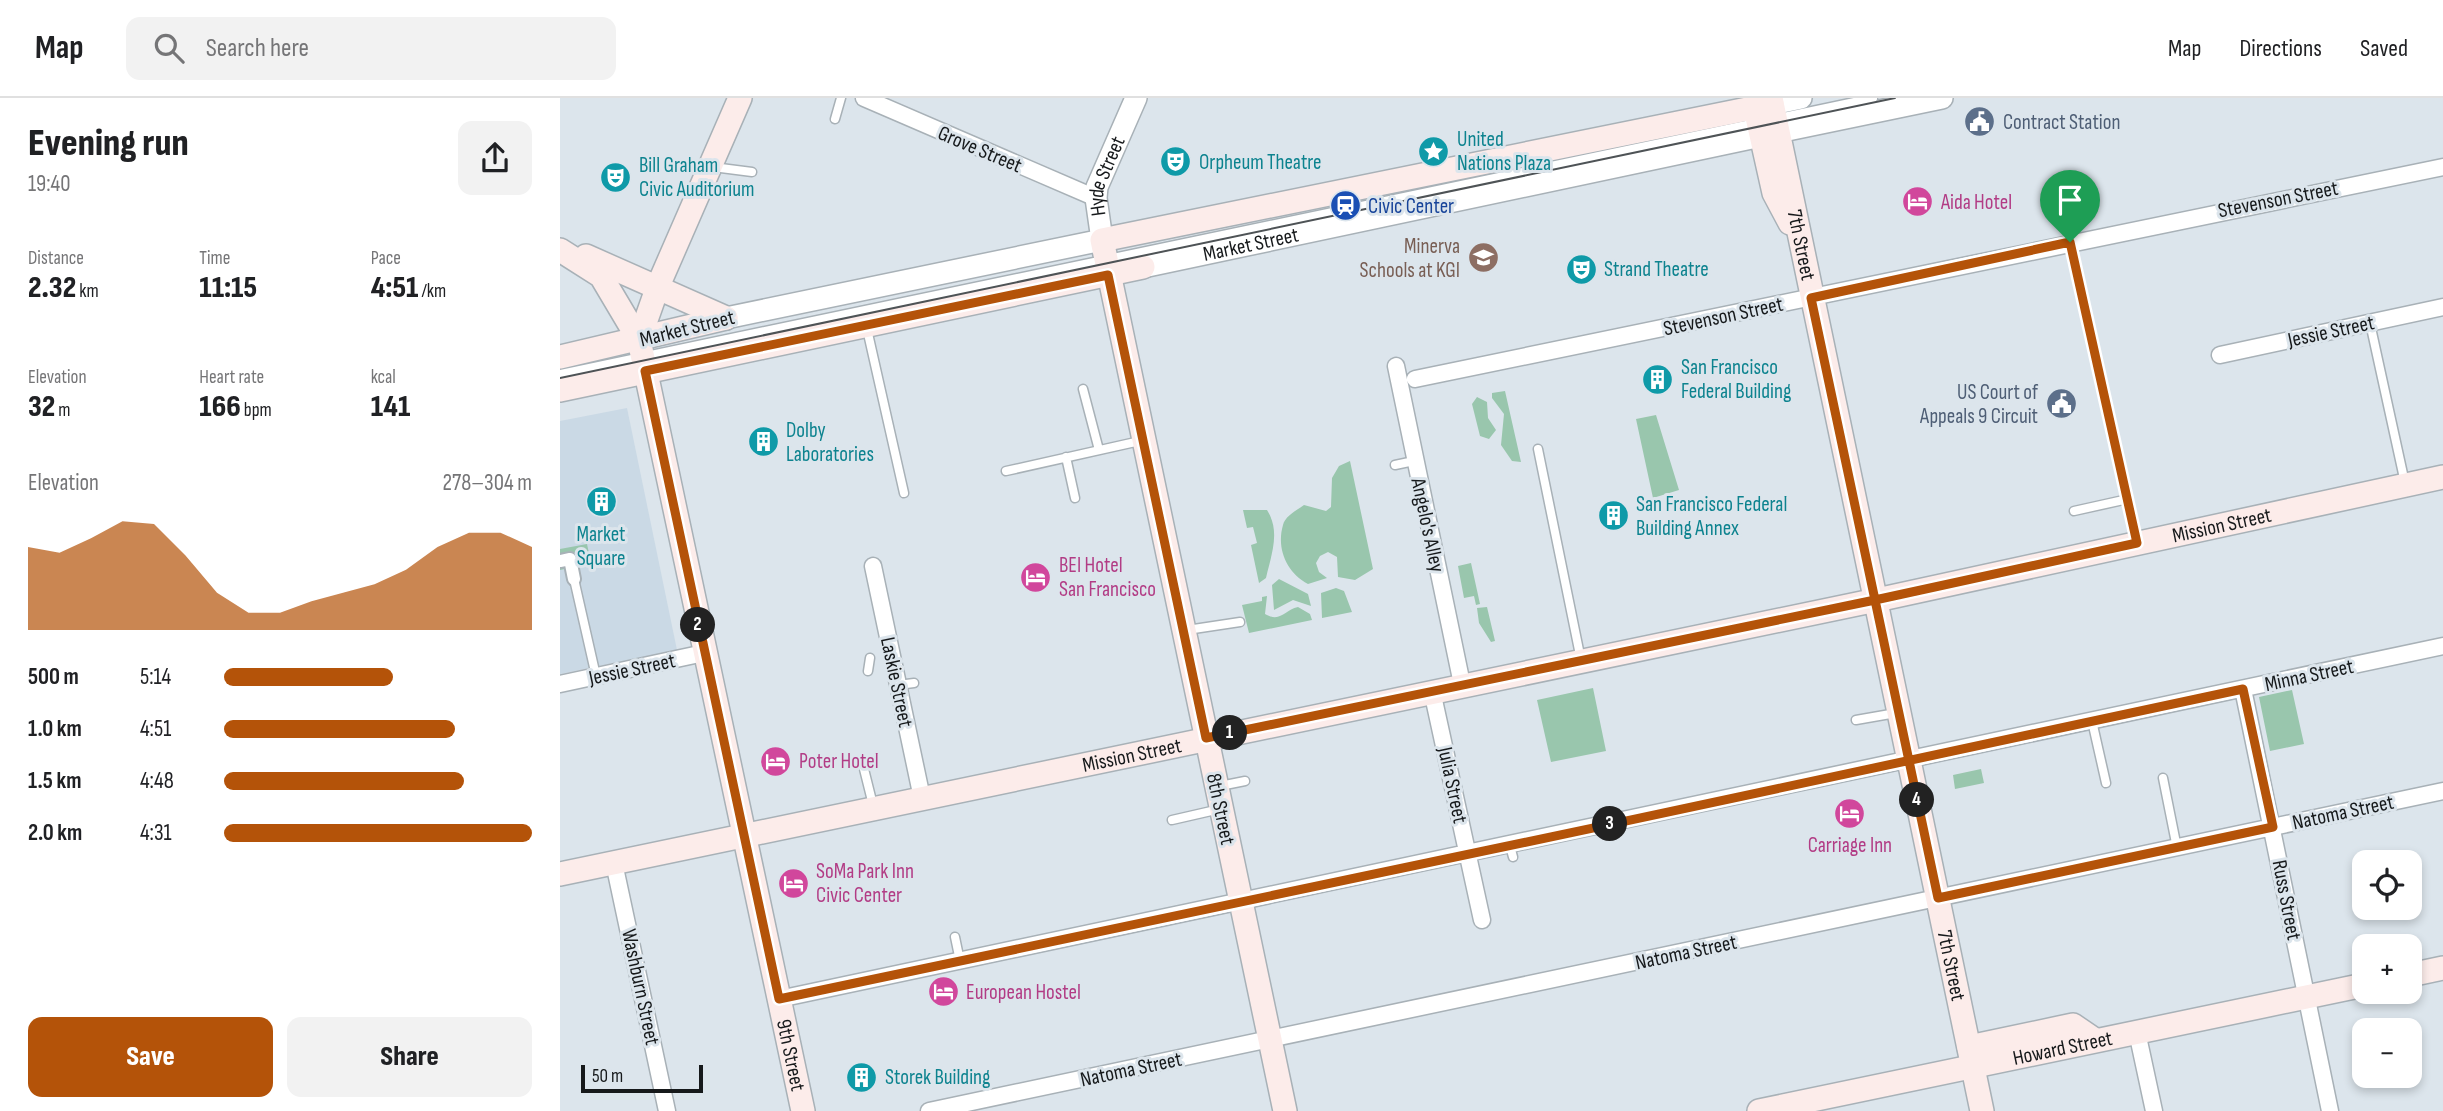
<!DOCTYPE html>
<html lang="en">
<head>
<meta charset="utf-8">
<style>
  body { margin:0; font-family:"Sofia Sans Condensed",sans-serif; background:#f2f2f2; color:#202124; height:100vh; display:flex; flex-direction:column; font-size:26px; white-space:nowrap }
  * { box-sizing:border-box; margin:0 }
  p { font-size:23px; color:#757577 }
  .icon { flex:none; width:38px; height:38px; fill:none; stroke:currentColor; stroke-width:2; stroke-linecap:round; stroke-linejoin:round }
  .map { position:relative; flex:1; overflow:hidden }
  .details { display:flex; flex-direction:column; background:#fff; width:560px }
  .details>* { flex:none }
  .buttons { position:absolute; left:1792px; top:752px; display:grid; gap:14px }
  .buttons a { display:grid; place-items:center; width:70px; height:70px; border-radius:14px; background:#fff; box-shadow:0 4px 10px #0003; font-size:35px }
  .scale { position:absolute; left:21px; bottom:18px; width:122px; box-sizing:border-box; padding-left:7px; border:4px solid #16191b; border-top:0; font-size:19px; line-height:24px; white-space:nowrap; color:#16191b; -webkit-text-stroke:5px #dce5ec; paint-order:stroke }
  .pin { position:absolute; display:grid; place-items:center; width:60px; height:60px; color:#fff; margin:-72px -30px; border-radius:50% 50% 50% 0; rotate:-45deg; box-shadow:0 0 7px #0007 }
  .pin .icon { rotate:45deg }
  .km { position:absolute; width:35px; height:35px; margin:-18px; border-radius:50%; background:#222; color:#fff; font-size:19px; line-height:35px; text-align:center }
  .round { display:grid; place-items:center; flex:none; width:74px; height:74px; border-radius:14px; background:#f2f2f2 }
  .overview { display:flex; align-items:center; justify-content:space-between; height:119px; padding:0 28px }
  h1 { font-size:38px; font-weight:800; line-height:52px }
  .figures { display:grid; grid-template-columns:repeat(3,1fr); gap:10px; height:119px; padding:7px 28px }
  .figures div { display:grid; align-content:center }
  .figures b { font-size:30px; font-weight:800 }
  .figures small { font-size:19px; font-weight:400 }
  .figures p { font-size:19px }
  .chart { height:196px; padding:14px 28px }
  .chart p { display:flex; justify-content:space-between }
  .chart svg { width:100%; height:126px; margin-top:7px; fill:#b45309; opacity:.7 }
  .button { display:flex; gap:14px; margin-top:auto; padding:14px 28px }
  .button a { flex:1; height:80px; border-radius:14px; background:#b45309; color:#fff; font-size:28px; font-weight:800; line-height:80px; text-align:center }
  .button a+a { background:#f2f2f2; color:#202124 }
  ul { padding:0 28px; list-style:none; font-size:23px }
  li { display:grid; grid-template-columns:112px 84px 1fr; align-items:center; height:52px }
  li i { height:18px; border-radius:9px; background:#b45309 }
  header { display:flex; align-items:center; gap:42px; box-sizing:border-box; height:98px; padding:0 35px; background:#fff; border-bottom:2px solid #e0e0e0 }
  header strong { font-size:33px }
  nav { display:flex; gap:38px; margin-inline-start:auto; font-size:24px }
  .search { width:490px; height:63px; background:#f2f2f2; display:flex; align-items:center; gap:18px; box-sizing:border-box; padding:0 24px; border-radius:14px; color:#757577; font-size:26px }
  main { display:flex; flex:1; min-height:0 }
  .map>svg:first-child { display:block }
  .built { fill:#cad9e5 }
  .green { fill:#99c6ad }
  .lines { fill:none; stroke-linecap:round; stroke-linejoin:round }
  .service-casing { stroke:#a8b1b7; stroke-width:11 }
  .pedestrian-casing { stroke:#a8b1b7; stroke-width:16 }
  .minor-casing { stroke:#a8b1b7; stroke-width:19 }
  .tertiary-casing { stroke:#a8b1b7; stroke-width:24 }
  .secondary-casing { stroke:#a8b1b7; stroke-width:26 }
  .service { stroke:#fff; stroke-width:8 }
  .pedestrian { stroke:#fff; stroke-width:12 }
  .minor { stroke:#fff; stroke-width:16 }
  .tertiary { stroke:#fff; stroke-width:21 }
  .secondary { stroke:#fcecea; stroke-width:23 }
  .tram { stroke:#4e5356; stroke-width:2 }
  .route-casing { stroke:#fff; stroke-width:14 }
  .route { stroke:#b45309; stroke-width:9 }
  .labels { text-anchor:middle; stroke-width:6; stroke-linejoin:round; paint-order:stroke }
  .service-label { font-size:21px; fill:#4e5e75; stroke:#dce5ec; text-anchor:start }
  .culture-label { font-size:21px; fill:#0d838f; stroke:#dce5ec; text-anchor:start }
  .street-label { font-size:21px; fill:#16191b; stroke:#dce5ec }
  .hotel-label { font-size:21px; fill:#b23c85; stroke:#dce5ec; text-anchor:start }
  .transit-label { font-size:21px; fill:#164399; stroke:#dce5ec; text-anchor:start }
  .education-label { font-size:21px; fill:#785e54; stroke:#dce5ec; text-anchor:end }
</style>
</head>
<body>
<header>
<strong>Map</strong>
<div class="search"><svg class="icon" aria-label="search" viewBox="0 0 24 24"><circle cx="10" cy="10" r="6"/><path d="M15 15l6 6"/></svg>Search here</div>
<nav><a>Map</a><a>Directions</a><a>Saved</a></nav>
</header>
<main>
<section class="details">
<div class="overview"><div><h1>Evening run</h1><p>19:40</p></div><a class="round"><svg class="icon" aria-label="share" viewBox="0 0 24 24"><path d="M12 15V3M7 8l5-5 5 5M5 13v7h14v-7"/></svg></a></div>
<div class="figures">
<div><p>Distance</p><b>2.32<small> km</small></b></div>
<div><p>Time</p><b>11:15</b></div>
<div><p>Pace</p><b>4:51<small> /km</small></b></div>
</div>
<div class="figures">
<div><p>Elevation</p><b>32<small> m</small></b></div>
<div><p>Heart rate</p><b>166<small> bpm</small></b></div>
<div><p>kcal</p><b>141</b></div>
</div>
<div class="chart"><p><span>Elevation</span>278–304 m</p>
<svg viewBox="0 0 160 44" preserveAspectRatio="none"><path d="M0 44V15L10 17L20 12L30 6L40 7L50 18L60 31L70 38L80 38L90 34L100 31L110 28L120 23L130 15L140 10L150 10L160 15V44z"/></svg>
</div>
<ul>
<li><b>500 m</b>5:14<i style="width:55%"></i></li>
<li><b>1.0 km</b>4:51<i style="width:75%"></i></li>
<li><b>1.5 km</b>4:48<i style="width:78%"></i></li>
<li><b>2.0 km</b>4:31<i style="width:100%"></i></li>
</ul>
<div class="button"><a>Save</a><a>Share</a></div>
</section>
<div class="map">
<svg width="1883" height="1013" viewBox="0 0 1883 1013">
  <rect width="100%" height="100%" fill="#dce5ec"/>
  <!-- built -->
  <path class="built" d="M67,310l50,242 -117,24v-253z"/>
  <!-- green -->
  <path class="green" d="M945,293l16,71 -9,-1 -11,-16 3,-31 -12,-16v-5z
    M917,299l10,5 1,16 8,12 -7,9 -9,-3 -8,-32z
    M1096,317l23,75 -26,8 -17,-79z
    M790,363l23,108 -18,11 -17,-3 -1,-20 -9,-5 -8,4 -4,7 3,9 8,6 -19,6c-21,-11 -32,-35 -25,-59 2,-9 14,-15 21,-20l22,6 5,-4 1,-29 7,-12z
    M683,412h24c14,22 4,45 -1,68l-7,5 -8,-38 6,-2 -4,-16 -6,1z
    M27,446l4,19 -31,7v-21z
    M911,465l9,41 -4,1 -2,-9 -10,2 -6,-32z
    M719,481l29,15 3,12 -18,-6 -19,10 -2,-25z
    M776,490l8,3 8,21 -30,6 -1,-25z
    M707,498l-2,18c16,9 19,-4 33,-7l12,7 2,6 -63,13 -7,-28 20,-4v-4z
    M927,509l8,34 -4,1 -12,-19 -2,-15z
    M1033,590l13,63 -55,11 -14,-62z
    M1732,592l12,54 -34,7 -11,-54z
    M1421,671l3,14 -29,6 -2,-14z"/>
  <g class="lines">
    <defs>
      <path id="service" d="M1219,20l94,-20
        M275,21l6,-21
        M153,69l39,5
        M1510,144l67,298
        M1810,225l35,160
        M307,231l37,164
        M0,276l1196,-251
        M523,291l16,61
        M978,351l43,211
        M506,359l9,41
        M835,367l19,-4
        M446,373l134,-30
        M1514,413l54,-12
        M14,481l22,97
        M627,532l53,-8
        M308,573l2,-13
        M338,587l16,-2
        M1296,622l40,-7
        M1532,623l14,62
        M304,671l9,36
        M1603,680l14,70
        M660,688l25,-5
        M612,722l48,-11
        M950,748l3,11
        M395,839l5,24"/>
      <path id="pedestrian" d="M0,463l10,-2 4,20"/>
      <path id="minor" d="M304,0l232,100
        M1660,257l223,-48
        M836,268l66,318
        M855,281l1028,-212
        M313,468l49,232
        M0,586l144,-31
        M1683,591l87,422
        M872,593l50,229
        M54,765l53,248
        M219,901l1664,-353
        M1577,934l17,79
        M369,1013l1514,-320"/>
      <g id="tertiary">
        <path d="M1212,6l29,-6"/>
        <path d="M1218,34l164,-34"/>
        <path id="s1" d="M583,169l618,-131"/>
        <path id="s2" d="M166,220l376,-78 -6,-42 1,-11 39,-89"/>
      </g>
      <g id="secondary">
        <path id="s3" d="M1211,0l211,1013"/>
        <path d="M1195,10l19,85 16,30"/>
        <path id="s4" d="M0,152l41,26 38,64 164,771"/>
        <path d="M26,158l140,62"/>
        <path d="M79,242l19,-54 82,-188"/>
        <path d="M0,259l166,-39"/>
        <path d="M0,292l583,-123"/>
        <path id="s5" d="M0,776l1326,-276 557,-121"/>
        <path d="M1850,877l33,-7"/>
        <path d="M1409,949l104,-22 22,15"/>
        <path d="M725,1013l-183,-871 670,-136"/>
        <path id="s6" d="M1199,1013l605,-126"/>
      </g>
    </defs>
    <!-- service casing -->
    <use href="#service" class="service-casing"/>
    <!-- pedestrian casing -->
    <use href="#pedestrian" class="pedestrian-casing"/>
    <!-- minor casing -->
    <use href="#minor" class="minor-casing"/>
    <!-- tertiary casing -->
    <use href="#tertiary" class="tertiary-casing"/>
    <!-- secondary casing -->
    <use href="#secondary" class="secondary-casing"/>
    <!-- service -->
    <use href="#service" class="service"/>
    <!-- pedestrian -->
    <use href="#pedestrian" class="pedestrian"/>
    <!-- minor -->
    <use href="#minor" class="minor"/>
    <!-- tertiary -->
    <use href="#tertiary" class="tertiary"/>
    <!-- secondary -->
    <use href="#secondary" class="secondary"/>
    <!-- tram -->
    <path class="tram" d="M0,280l1335,-280"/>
  </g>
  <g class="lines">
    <defs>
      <path id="route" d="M1510,144l-259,56 64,302 -669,138 -98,-463 -463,96 134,628c489,-100 976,-206 1464,-310l30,138 -335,71c-21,-99 -42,-199 -63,-298l262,-57 -67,-301"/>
    </defs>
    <!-- route casing -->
    <use href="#route" class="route-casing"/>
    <!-- route -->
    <use href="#route" class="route"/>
  </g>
  <!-- icons -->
  <defs>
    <symbol id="civic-disc" viewBox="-11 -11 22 22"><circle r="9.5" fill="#5c6f8a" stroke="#dce5ec"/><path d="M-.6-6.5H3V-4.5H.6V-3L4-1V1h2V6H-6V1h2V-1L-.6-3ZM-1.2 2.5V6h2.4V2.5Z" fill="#fff"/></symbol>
    <symbol id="sight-disc" viewBox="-11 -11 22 22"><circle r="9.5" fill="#0f9aa8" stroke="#dce5ec"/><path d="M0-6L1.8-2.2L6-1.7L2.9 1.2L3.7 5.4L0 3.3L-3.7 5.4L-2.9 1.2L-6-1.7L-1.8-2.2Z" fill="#fff"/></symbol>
    <symbol id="theatre-disc" viewBox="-11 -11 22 22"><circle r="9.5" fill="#0f9aa8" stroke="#dce5ec"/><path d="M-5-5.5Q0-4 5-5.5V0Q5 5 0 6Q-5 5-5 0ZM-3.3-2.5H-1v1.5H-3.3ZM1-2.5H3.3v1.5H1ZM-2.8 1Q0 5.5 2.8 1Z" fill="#fff"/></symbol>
    <symbol id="hotel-disc" viewBox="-11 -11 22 22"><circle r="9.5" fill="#d1479c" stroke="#dce5ec"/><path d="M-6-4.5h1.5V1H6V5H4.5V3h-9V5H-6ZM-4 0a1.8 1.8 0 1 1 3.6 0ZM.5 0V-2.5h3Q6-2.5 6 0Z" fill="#fff"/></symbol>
    <symbol id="station-disc" viewBox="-11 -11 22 22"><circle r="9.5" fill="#1a4fb4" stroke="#dce5ec"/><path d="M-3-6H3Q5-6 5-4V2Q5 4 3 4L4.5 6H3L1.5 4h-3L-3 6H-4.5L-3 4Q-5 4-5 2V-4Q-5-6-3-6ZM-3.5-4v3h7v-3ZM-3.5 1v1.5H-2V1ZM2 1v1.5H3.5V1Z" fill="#fff"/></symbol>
    <symbol id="university-disc" viewBox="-11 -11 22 22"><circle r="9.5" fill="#8d6e63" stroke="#dce5ec"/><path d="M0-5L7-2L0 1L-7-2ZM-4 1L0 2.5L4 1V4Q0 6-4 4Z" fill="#fff"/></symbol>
    <symbol id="building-disc" viewBox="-11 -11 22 22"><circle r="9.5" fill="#0f9aa8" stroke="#dce5ec"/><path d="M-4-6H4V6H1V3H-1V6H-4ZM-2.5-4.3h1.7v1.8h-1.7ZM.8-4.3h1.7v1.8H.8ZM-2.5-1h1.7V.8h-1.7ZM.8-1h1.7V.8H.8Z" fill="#fff"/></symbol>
  </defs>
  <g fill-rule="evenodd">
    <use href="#civic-disc" x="1402" y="6" width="35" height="35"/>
    <use href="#sight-disc" x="856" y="36" width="35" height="35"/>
    <use href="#theatre-disc" x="598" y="46" width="35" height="35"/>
    <use href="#theatre-disc" x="38" y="62" width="35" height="35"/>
    <use href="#hotel-disc" x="1340" y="86" width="35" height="35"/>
    <use href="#station-disc" x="768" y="90" width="35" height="35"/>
    <use href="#university-disc" x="906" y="142" width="35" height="35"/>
    <use href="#theatre-disc" x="1004" y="154" width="35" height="35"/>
    <use href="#building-disc" x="1080" y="264" width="35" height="35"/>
    <use href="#civic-disc" x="1484" y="288" width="35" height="35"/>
    <use href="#building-disc" x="186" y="326" width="35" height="35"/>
    <use href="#building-disc" x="24" y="386" width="35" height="35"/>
    <use href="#building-disc" x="1036" y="400" width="35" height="35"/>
    <use href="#hotel-disc" x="458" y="462" width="35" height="35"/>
    <use href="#hotel-disc" x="198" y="646" width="35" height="35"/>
    <use href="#hotel-disc" x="1272" y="698" width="35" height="35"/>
    <use href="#hotel-disc" x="216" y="768" width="35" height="35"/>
    <use href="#hotel-disc" x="366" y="876" width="35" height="35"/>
    <use href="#building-disc" x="284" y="962" width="35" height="35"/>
  </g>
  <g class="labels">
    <!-- service labels -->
    <g class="service-label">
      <text x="1443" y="31">Contract Station</text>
      <text x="1478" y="301" text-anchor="end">US Court of<tspan x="1478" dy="24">Appeals 9 Circuit</tspan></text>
    </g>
    <!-- culture labels -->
    <g class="culture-label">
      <text x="897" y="48">United<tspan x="897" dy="24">Nations Plaza</tspan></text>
      <text x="639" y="71">Orpheum Theatre</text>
      <text x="79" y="74">Bill Graham<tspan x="79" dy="24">Civic Auditorium</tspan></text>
      <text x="1044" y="178">Strand Theatre</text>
      <text x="1121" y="276">San Francisco<tspan x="1121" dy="24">Federal Building</tspan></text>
      <text x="226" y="339">Dolby<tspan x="226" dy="24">Laboratories</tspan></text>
      <text x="1076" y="413">San Francisco Federal<tspan x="1076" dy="24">Building Annex</tspan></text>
      <text x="41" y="443" text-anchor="middle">Market<tspan x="41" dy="24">Square</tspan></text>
      <text x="325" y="986">Storek Building</text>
    </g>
    <!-- street labels -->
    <g class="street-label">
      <text transform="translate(420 51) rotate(23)" y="7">Grove Street</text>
      <text dy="7" stroke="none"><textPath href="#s2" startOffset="450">Hyde Street</textPath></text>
      <text transform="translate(1718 101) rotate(-11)" y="7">Stevenson Street</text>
      <text dy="7" stroke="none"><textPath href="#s1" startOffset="110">Market Street</textPath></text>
      <text dy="7" stroke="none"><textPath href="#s3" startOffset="150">7th Street</textPath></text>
      <text transform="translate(1163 218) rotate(-12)" y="7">Stevenson Street</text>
      <text transform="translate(127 230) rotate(-14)" y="7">Market Street</text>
      <text transform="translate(1771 233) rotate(-12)" y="7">Jessie Street</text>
      <text transform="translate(868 427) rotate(78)" y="7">Angelo's Alley</text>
      <text dy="7" stroke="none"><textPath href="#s5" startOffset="1698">Mission Street</textPath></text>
      <text transform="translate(72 571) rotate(-12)" y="7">Jessie Street</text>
      <text transform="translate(1749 577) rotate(-12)" y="7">Minna Street</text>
      <text transform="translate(337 584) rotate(78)" y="7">Laskie Street</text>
      <text dy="7" stroke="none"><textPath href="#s5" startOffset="584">Mission Street</textPath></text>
      <text transform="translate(893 687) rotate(78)" y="7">Julia Street</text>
      <text transform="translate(661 711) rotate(78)" y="7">8th Street</text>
      <text transform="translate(1783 714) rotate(-12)" y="7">Natoma Street</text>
      <text transform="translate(1727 802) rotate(79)" y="7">Russ Street</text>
      <text transform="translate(1126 854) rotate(-12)" y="7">Natoma Street</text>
      <text dy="7" stroke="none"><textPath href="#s3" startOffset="886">7th Street</textPath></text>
      <text transform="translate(81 889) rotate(78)" y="7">Washburn Street</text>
      <text dy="7" stroke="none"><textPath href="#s6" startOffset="310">Howard Street</textPath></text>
      <text dy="7" stroke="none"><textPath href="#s4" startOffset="854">9th Street</textPath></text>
      <text transform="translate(571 971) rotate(-12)" y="7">Natoma Street</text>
    </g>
    <!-- hotel labels -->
    <g class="hotel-label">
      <text x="1381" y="111">Aida Hotel</text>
      <text x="499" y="474">BEI Hotel<tspan x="499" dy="24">San Francisco</tspan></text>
      <text x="239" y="670">Poter Hotel</text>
      <text x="1290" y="754" text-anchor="middle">Carriage Inn</text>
      <text x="256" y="780">SoMa Park Inn<tspan x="256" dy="24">Civic Center</tspan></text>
      <text x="406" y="901">European Hostel</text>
    </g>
    <!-- transit labels -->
    <g class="transit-label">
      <text x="808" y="115">Civic Center</text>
    </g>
    <!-- education labels -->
    <g class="education-label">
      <text x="900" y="155">Minerva<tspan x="900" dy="24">Schools at KGI</tspan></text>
    </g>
  </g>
</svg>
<div class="buttons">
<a><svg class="icon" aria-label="locate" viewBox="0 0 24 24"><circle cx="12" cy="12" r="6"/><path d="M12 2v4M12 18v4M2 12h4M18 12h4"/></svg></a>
<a>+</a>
<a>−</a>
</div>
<div class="scale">50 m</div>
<div class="pin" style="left:1510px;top:144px;background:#1e9e55"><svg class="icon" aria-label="arrive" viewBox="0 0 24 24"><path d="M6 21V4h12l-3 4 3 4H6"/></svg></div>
<b class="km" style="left:670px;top:635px">1</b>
<b class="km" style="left:138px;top:527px">2</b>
<b class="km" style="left:1050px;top:726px">3</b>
<b class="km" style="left:1357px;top:702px">4</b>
</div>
</main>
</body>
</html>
